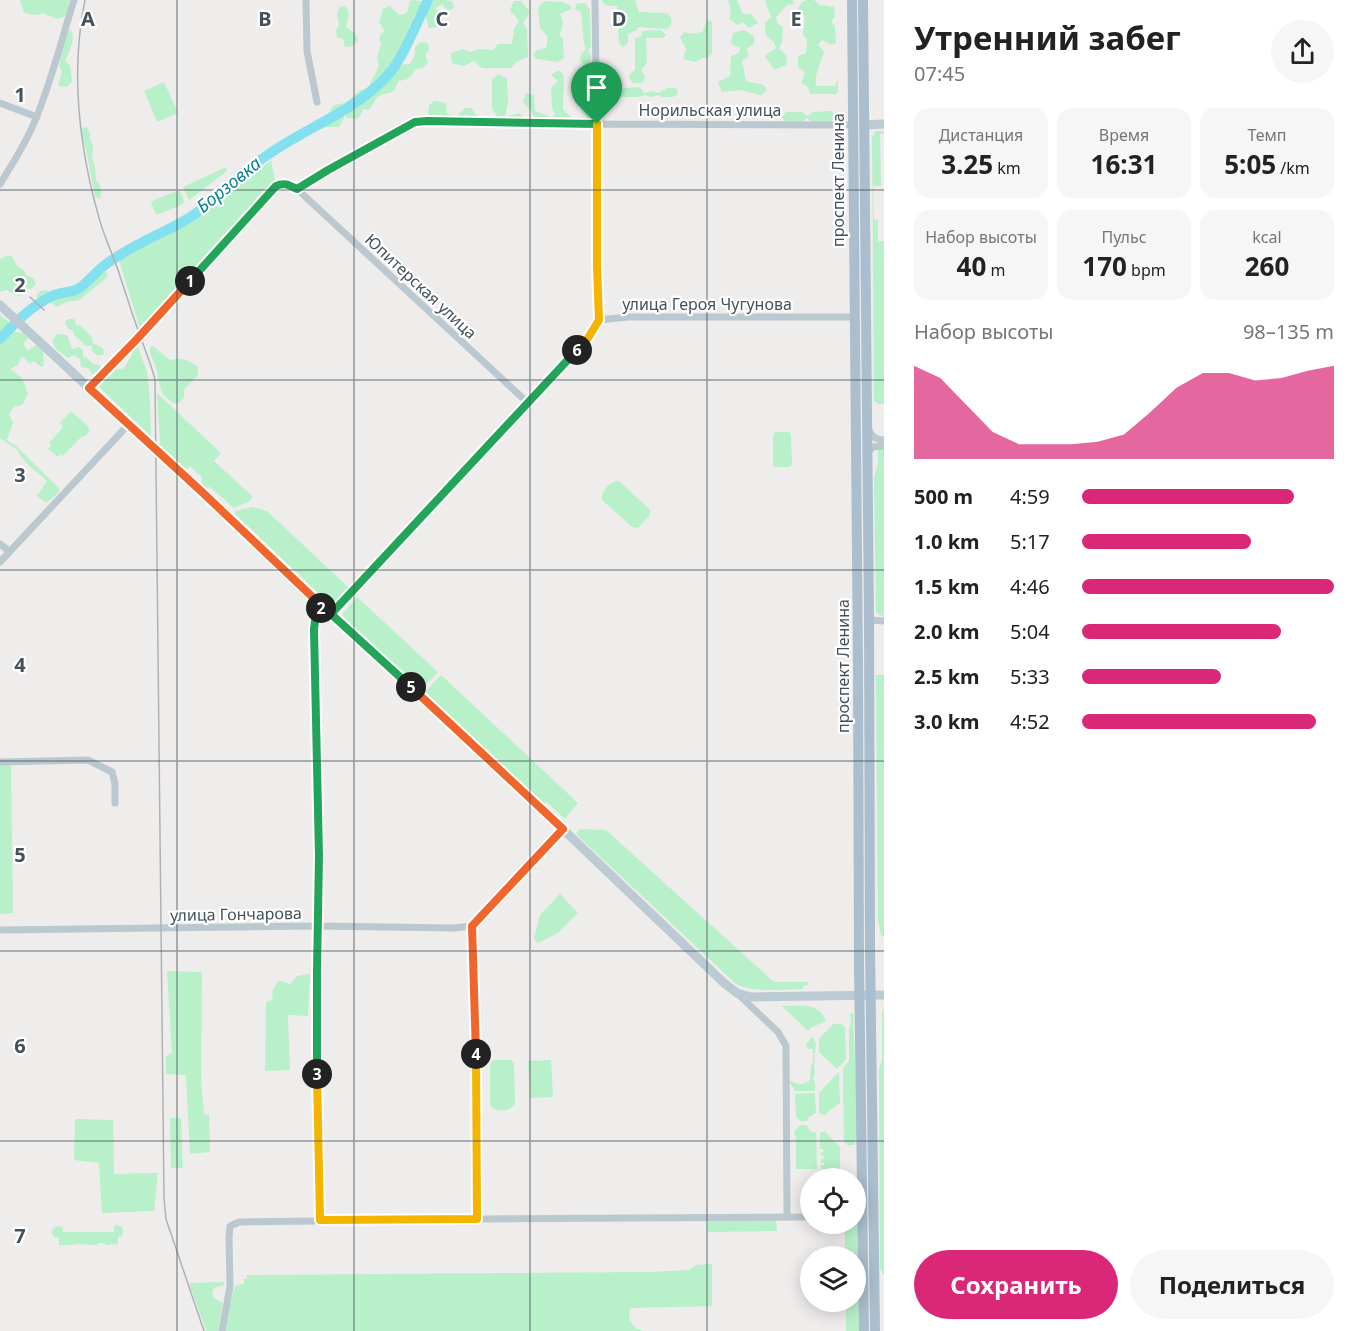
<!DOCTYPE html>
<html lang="ru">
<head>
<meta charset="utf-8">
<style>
  body { margin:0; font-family:"Noto Sans",sans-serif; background:#f6f6f6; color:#222; height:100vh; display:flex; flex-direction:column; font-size:22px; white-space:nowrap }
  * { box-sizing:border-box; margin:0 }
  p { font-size:20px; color:#767676 }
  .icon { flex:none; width:33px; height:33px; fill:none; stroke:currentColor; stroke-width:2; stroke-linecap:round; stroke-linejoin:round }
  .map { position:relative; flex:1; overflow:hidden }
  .drawer { display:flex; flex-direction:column; background:#fff; width:480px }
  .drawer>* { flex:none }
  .tools { position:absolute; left:800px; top:1168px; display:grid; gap:12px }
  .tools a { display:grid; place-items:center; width:66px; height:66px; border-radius:50%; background:#fff; box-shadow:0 3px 15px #0003; font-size:30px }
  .pin { position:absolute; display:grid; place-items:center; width:51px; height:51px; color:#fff; margin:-62px -26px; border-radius:50% 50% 50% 0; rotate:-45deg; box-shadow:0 0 6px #0007 }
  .pin .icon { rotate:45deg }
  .km { position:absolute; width:30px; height:30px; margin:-15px; border-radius:50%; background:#222; color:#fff; font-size:16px; line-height:30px; text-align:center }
  .round { display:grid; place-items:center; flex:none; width:63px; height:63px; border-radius:32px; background:#f6f6f6 }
  .summary { display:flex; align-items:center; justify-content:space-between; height:102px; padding:0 30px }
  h1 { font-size:33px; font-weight:700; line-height:45px }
  .metrics { display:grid; grid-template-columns:repeat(3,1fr); gap:9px; height:102px; padding:6px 30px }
  .metrics div { display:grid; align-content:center; border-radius:15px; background:#f6f6f6; text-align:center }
  .metrics b { font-size:26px; font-weight:700 }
  .metrics small { font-size:16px; font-weight:400 }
  .metrics p { font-size:16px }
  .chart { height:168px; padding:12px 30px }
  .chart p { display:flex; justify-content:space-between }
  .chart svg { width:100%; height:108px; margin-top:6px; fill:#db2777; opacity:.7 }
  .button { display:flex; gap:12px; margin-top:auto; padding:12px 30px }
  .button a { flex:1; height:69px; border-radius:36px; background:#db2777; color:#fff; font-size:24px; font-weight:700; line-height:69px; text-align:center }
  .button a+a { background:#f6f6f6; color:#222 }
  ul { padding:0 30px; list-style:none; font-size:20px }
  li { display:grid; grid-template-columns:96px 72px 1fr; align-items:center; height:45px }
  li i { height:15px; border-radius:8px; background:#db2777 }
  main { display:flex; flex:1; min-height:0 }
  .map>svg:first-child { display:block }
  .green { fill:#b8f0c9 }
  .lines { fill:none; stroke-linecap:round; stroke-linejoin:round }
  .river { stroke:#83e0ee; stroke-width:10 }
  .street { stroke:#bcc8d0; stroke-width:7 }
  .secondary { stroke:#bccad4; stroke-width:9 }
  .primary { stroke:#abbecd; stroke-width:10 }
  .tram { stroke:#aeb2b7; stroke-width:1.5 }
  .rail { stroke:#aeb2b7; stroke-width:1.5 }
  .split-1-casing { stroke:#fff; stroke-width:12 }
  .split-2-casing { stroke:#fff; stroke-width:12 }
  .split-3-casing { stroke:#fff; stroke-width:12 }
  .split-4-casing { stroke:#fff; stroke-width:12 }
  .split-5-casing { stroke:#fff; stroke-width:12 }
  .split-6-casing { stroke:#fff; stroke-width:12 }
  .split-7-casing { stroke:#fff; stroke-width:12 }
  .split-1 { stroke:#22a559; stroke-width:8 }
  .split-2 { stroke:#f0652b; stroke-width:8 }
  .split-3 { stroke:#22a559; stroke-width:8 }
  .split-4 { stroke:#f5b400; stroke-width:8 }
  .split-5 { stroke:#f0652b; stroke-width:8 }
  .split-6 { stroke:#22a559; stroke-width:8 }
  .split-7 { stroke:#f5b400; stroke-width:8 }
  .grid { fill:none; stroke:#44515a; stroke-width:1.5; stroke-opacity:0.55 }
  .labels { text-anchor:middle; stroke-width:4.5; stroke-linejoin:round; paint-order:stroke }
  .street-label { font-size:16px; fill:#44515a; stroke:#fff }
  .water-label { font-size:18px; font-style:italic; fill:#088093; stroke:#fff }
  .grid-label { font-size:20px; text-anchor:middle; font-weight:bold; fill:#44515a; stroke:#fff; stroke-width:4.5; stroke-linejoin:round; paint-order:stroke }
</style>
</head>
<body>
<main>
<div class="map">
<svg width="884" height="1331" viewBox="0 0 884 1331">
  <rect width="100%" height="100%" fill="#efecec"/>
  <!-- green -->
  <path class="green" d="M20,0h51l-3,2 2,6 -3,7 -9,4 -15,-6 -6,2 -13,-2z
    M413,0l8,1 -1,11 -7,5v7l-4,2c1,12 -6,16 -10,25 -2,5 -1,5 -3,10 -7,13 -25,27 -37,35 -4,3 -4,5 -7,7 -3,2 -6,3 -9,5l1,10 -5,9h-13l-1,-9 9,-13 11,-2 16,-13 7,-2 11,-22 -2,-7 4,-16 -2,-4 2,-5 4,-3 -6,-9 4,-13 7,-3 9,9 8,-2 3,-12z
    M427,0h19l7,2 1,6 -6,3 -6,-7 -6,4 5,11 -4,8 -8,1 -5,-16z
    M602,0h33l4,12 28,1c6,4 6,12 0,16l-29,-2 -1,3 -9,4v9l-5,4 -4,-4 -2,-37h-10l-5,-4z
    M728,0h9l6,14h8l7,9 -9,5 -6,-6 -6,3 -8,-7 2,-7z
    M765,0h28l1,4 -7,1 -11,12 1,6 6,4 -1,15 -3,6 8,8 -1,9 -12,5 -9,-14 11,-8 -2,-6 -8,-6 -1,-13 6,-6z
    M807,0h7l6,5 14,2 1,9 -4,6 4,4 1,17 -4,2 -10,-5 -4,5 6,6c-3,14 -10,21 -8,35h19l3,-7v12l-2,3h-26l-2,-7 -7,-4 4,-11 -7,-5v-11l8,-3 1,-13 -4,-5 2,-19 -8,-6 5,-8z
    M514,1h7l8,10 -1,5 -5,7 4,6 1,28 -12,5 -5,6h-29l-8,-7 -10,5 -12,-3 -1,-10 11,-4 8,3 9,-3 14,1 5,-6h14l2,-15 5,-8 -9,-11z
    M544,1l18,1 9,4v3l-11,5c4,8 4,13 -1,20l4,5 1,19 -7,4 -20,-3 -4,-4 4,-5 9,-2 2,-11 -8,-9 -2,-21z
    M585,3l5,7 1,37 -3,3 3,6 -1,6 -6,3 -4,-5 1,-6 5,-5 -2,-6 -3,-31 -6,-3 1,-5z
    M346,6l3,8 -3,13 9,6 3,7 -5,6 -8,1 -2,-8 -6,-2 -1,-6 3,-6 -2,-12 3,-6z
    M707,20l5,2v31l-4,5h-6l-6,4 -13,-3 3,-10 -6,-12 4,-5 6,2 12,-2z
    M71,30c5,10 -2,21 -6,31l5,4 2,16 -5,6 -9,-1 4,-15 -3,-5 7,-34z
    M661,30l5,5 -3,3h-17l1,25 -6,7 4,6 -2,7h-10l-4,-4v-4l6,-5v-32l7,-2v-5z
    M744,30l10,6v8l-8,5 3,7 -7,5 4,20 18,4 3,6 -6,4 -20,-5 -19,2 -4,-10 12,-6 1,-20 8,-3 1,-5 -9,-4 2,-11z
    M421,42l7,1 1,7 -4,4 3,8 -5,6 -7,1c-5,9 -8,11 -18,12l-3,9c-5,4 -9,3 -14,5 -7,3 -7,11 -13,15l-5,-1 -3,7 -4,3 -10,-1 -1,-7 12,-9 14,-6 8,-6 3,-9 12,-9 6,-7 10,-1 5,-9v-8z
    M559,70l5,5 -1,35 7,6 -2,6 -33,-1 -3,-9 -9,-10 3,-9 8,2 1,16 16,6 4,-2 -3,-8 -1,-19 7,-7 -7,-6z
    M499,74l8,5 1,23 -3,15 14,-4 5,5 -4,6 -26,-4 2,-5 -4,-7v-29z
    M589,75l4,4 1,36 -4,4c-7,-3 -10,-11 -10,-18l7,-3 -6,-9 1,-11z
    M164,82l14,31 -21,9 -13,-31z
    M639,87l6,6 6,-2 8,2 8,-5h9l2,5 -5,4h-11l-3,-2 -8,2 -6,-2 -6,2h-18l-2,-4 5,-5z
    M434,101l12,2 1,11 10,2 8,-8h6l6,8 -13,5 -32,-1 -4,-6 1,-9z
    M831,111l4,5 -4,6h-19l-5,-4 -6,4h-16l-3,-5 4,-5h16l5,4 6,-4z
    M87,127l3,7v5l3,6 -1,12 3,10 1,13c5,7 7,11 4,19l-5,-2 -9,-48 -4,-9v-12z
    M876,131h8v3h-4l1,52h-8l1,33 4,1v21h6v163h-7v-2h-3l-2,-265z
    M271,160l5,26 -135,146 -22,-72c16,-10 34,-16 50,-26 36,-22 69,-48 102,-74z
    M226,167l1,4 -38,29 -6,-13z
    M177,191h3l4,10 -1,3 -24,10h-3l-5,-11 1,-2z
    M6,256h6l5,10 7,4 2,5 8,4 2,6 -5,4h-5l-1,5 -6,2 -13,-6 -6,2v-34l1,1z
    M107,271v6l-27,23 -14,2 -9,5 -7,-5 -8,1 -6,-7 4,-5 7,-1 7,8c8,-4 18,-1 25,-6 10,-6 16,-19 28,-21z
    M0,315l9,7 -1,5 4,5 12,1 4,6 -5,4 5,8 3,-3 6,-3 6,6 1,14 -3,2 -7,-6 -4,3 -7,-7 -3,2 -2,6 -8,4 12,9 6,16 -6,11 -8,2 -5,7 4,9 -6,17 10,7 43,42 -2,4 -12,10 -9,-7 10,-15 -21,-18 -9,-13 -17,-12z
    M67,319h7l3,7 3,-1 12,12 1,6 10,5 1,6 -6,2 -6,-5v-5h-6l-12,-11 -1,-5h-3l-5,-6z
    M56,334l11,1 5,14 7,-2 4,4v6l4,1 6,6 6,1 4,5 -4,5 -7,-1 -4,-6 -7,-1 -1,-8 -6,-4 -6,3 -12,-9 -4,-8z
    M137,344l10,28 3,30 1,34 -53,-50 2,-6 12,-11h9l3,-1 10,-17v-4z
    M153,346l17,14c13,-3 17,-1 28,7v8l-14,14v9l-5,5h-6l-10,-9 -3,-7 -5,-23 -5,-11v-6z
    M157,393l64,60 -7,8 39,36 -5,5 -14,6 -24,-21 -4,1 -5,-5 1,-6 -12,-11 -4,4 -26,-25z
    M71,411l18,16 -1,2 2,2 -6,6 -2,-1 -19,20 -2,-2 -3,3 -10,-8 3,-4 -2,-2 14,-16 -3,-4z
    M775,432h14l2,2 1,31 -3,2h-14l-2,-2v-29z
    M881,448h3v168l-5,-1 -3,-3 -2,-134 4,-15v-13z
    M617,481h2l31,29 -1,6 -11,12 -6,-1 -30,-27c-2,-8 7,-17 15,-19z
    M253,507l14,4 81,76v4l-12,13h-6l-96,-91 2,-2z
    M357,597l81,75 -17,18 -79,-75z
    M441,675l137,128 -13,16 -18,-17 -3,2 -120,-111z
    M876,675h8v261h-3l-3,-17z
    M2,763l8,1 1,1 2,148 -13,1v-148z
    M580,829l26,1 168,152h34v3l-5,1v3c-20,0 -49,4 -67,-5l-160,-150z
    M560,894l18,19 -20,20 -20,10 -4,-4 6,-24z
    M167,971l35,1 -1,107 3,35 5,1 1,37 -20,2 -4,-79 -20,-1v-18l6,-3z
    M310,974l-2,42 -20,-1 2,55 -25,1 1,-69 6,-2 1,-11 6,-9 11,4 7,-8z
    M782,1006c18,0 36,-5 44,15l-14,6 -4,4z
    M884,1006v268h-1l-3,-5 -1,-200 3,-9v-47z
    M853,1013l5,119 -4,13h-7l-3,-3 -1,-74 6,-7v-34l2,-4 -1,-9z
    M833,1024h8l4,3 1,32 -9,10 -18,-17v-13z
    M812,1037l4,6 -2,23 1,7 -2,6 2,2v10h-21v-3l-5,-5 2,-2c6,4 14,4 19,-1l1,-14 2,-3v-14h-5l-2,-5z
    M495,1060h16l3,3 1,41c-5,8 -20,9 -25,1v-39l1,-4z
    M551,1060l2,37 -23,1 -2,-37z
    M839,1072l1,31 -16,12 -5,-2v-20z
    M815,1093l1,20 -7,4 -2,4h-7l-4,-4 -1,-23z
    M170,1118h11l2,50h-12z
    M75,1119l38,1 1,54 44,-1 -4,38 -52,2 -3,-50 -25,-3z
    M800,1125h7l3,6 6,2 1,36h-21v-33l-2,-3 1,-3z
    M824,1131l16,16v22h-19v-4h3v-2l-3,-1v-3h3v-3l-3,-1 -1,-2 3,-1 1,-3h-4v-16z
    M710,1220h66l1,11 -69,1v-10z
    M855,1220l4,4v107h-13v-29h9v-45h-10v-33h10z
    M117,1225l5,2 1,5 -1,4 -4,1v7l-13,1v-2h-7l-1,2 -23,-1v1h-15v-7l-5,-1 -2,-4 1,-5 6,-2 4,2v4h51v-6z
    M712,1264v42l-82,2 -1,13h2c2,7 6,8 12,10h-418l8,-40 3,-6 8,-1v-5h3v-4l401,-3 41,-2 7,-5z
    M224,1282v3l-10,3 -2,5 2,5 9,5 -5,28h-12l-17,-48z"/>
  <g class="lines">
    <!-- river -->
    <path class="river" d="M0,339c17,-18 30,-32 52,-43 8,-4 18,-3 26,-7 10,-6 17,-17 27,-24 27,-21 59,-31 87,-49 26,-18 48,-42 74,-60 39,-28 88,-44 121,-80 16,-17 30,-54 41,-76"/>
    <!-- street -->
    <path class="street" d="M306,0l1,51 10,51
      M595,0l4,320
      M0,103l37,14
      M0,184c12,-20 25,-39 34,-61 17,-39 27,-82 40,-123
      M297,189l31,-19 87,-48 12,-1 170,3 256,1
      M89,388l48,-50 139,-152c8,-4 13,-1 21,3l231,214
      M868,429c4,7 7,11 16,11
      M867,454l6,-7 11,-1
      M0,544l9,7
      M0,562l128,-137
      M331,614l257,-276 11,-18 29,-3h226
      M869,620l15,1
      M0,762l88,-2 24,12 3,12v19
      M0,930l317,-4 137,2 18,-2
      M739,995l39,37 8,14 1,171
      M477,1219l-1,-152 -4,-141 91,-97
      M320,1220l-3,-249 2,-115 -5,-227 2,-15 6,-8
      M222,1331l8,-45 -1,-49 1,-11 9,-4 245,-3 326,-2"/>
    <!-- secondary -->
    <path class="secondary" d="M864,125l20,-1
      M0,305l549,511 175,167 13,10 14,4 133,-2"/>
    <!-- primary -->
    <path class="primary" d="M852,0l6,665 1,300 5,366
      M863,0l6,620 1,328 5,383"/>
    <!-- tram -->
    <path class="tram" d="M85,0c-15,73 -6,147 14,218 5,18 13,35 19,52 10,32 21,64 33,96l4,13 9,819 2,21 38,112"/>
    <!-- rail -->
    <path class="rail" d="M30,297l14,13"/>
  </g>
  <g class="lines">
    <defs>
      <path id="split-1" d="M190,281l86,-95c8,-4 13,-1 21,3l31,-19 87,-48 12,-1 170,3"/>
      <path id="split-2" d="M190,281l-53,58 -48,49 113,104 120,114 -1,2"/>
      <path id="split-3" d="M317,1074v-103l2,-115 -5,-227 2,-15 5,-6"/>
      <path id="split-4" d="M317,1074l3,146 157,-1 -1,-165"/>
      <path id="split-5" d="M411,687l152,142 -91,97 4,128"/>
      <path id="split-6" d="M411,687l-80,-73 246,-264"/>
      <path id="split-7" d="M577,350l11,-12 11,-18 -2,-54v-142"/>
    </defs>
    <!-- split-1 casing -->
    <use href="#split-1" class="split-1-casing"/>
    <!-- split-2 casing -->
    <use href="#split-2" class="split-2-casing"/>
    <!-- split-3 casing -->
    <use href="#split-3" class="split-3-casing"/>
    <!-- split-4 casing -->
    <use href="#split-4" class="split-4-casing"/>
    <!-- split-5 casing -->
    <use href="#split-5" class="split-5-casing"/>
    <!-- split-6 casing -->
    <use href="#split-6" class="split-6-casing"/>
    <!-- split-7 casing -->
    <use href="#split-7" class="split-7-casing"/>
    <!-- split-1 -->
    <use href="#split-1" class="split-1"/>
    <!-- split-2 -->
    <use href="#split-2" class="split-2"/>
    <!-- split-3 -->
    <use href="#split-3" class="split-3"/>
    <!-- split-4 -->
    <use href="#split-4" class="split-4"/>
    <!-- split-5 -->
    <use href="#split-5" class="split-5"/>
    <!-- split-6 -->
    <use href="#split-6" class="split-6"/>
    <!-- split-7 -->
    <use href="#split-7" class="split-7"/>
  </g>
  <!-- grid -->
  <path class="grid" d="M177,0v1331M354,0v1331M530,0v1331M707,0v1331M0,190h884M0,380h884M0,570h884M0,761h884M0,951h884M0,1141h884"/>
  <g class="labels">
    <!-- street labels -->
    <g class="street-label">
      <text x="710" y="116">Норильская улица</text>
      <text transform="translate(838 180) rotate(-90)" y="6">проспект Ленина</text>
      <text transform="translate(421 286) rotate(43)" y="6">Юпитерская улица</text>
      <text x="707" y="310">улица Героя Чугунова</text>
      <text transform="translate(843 666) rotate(-90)" y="6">проспект Ленина</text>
      <text transform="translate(236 914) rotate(-1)" y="6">улица Гончарова</text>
    </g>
    <!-- water labels -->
    <g class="water-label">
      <text transform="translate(229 185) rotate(-39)" y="6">Борзовка</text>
    </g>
  </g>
  <g class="grid-label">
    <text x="88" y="26">A</text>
    <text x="265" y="26">B</text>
    <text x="442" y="26">C</text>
    <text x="619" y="26">D</text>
    <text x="796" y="26">E</text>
    <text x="20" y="102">1</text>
    <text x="20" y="292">2</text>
    <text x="20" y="482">3</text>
    <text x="20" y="672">4</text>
    <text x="20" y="862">5</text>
    <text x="20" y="1053">6</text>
    <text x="20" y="1243">7</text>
  </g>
</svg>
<div class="tools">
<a><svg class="icon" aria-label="locate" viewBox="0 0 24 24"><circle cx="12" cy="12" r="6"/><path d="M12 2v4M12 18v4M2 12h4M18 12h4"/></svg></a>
<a><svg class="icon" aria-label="layers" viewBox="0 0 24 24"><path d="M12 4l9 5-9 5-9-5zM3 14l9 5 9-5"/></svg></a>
</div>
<div class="pin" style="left:597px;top:124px;background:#1e9e55"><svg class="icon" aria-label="arrive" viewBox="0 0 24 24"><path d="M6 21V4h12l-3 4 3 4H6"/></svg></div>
<b class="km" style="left:190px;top:281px">1</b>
<b class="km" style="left:321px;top:608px">2</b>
<b class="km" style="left:317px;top:1074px">3</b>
<b class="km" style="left:476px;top:1054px">4</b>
<b class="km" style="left:411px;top:687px">5</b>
<b class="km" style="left:577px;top:350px">6</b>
</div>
<section class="drawer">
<div class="summary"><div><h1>Утренний забег</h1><p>07:45</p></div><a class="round"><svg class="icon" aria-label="share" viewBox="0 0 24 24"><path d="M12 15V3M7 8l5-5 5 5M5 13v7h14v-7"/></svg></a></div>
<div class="metrics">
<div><p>Дистанция</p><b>3.25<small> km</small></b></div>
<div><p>Время</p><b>16:31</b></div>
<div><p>Темп</p><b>5:05<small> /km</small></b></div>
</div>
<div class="metrics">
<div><p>Набор высоты</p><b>40<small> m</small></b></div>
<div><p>Пульс</p><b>170<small> bpm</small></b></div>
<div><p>kcal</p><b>260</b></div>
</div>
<div class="chart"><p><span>Набор высоты</span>98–135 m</p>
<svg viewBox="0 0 160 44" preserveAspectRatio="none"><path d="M0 44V6L10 11L20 22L30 33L40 38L50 38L60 38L70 37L80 34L90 25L100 15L110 9L120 9L130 12L140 11L150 8L160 6V44z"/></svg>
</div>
<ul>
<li><b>500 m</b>4:59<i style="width:84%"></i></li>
<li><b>1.0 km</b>5:17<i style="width:67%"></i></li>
<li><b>1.5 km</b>4:46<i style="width:100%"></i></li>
<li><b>2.0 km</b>5:04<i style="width:79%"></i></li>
<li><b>2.5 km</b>5:33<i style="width:55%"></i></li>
<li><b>3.0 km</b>4:52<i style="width:93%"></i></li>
</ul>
<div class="button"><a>Сохранить</a><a>Поделиться</a></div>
</section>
</main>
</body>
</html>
